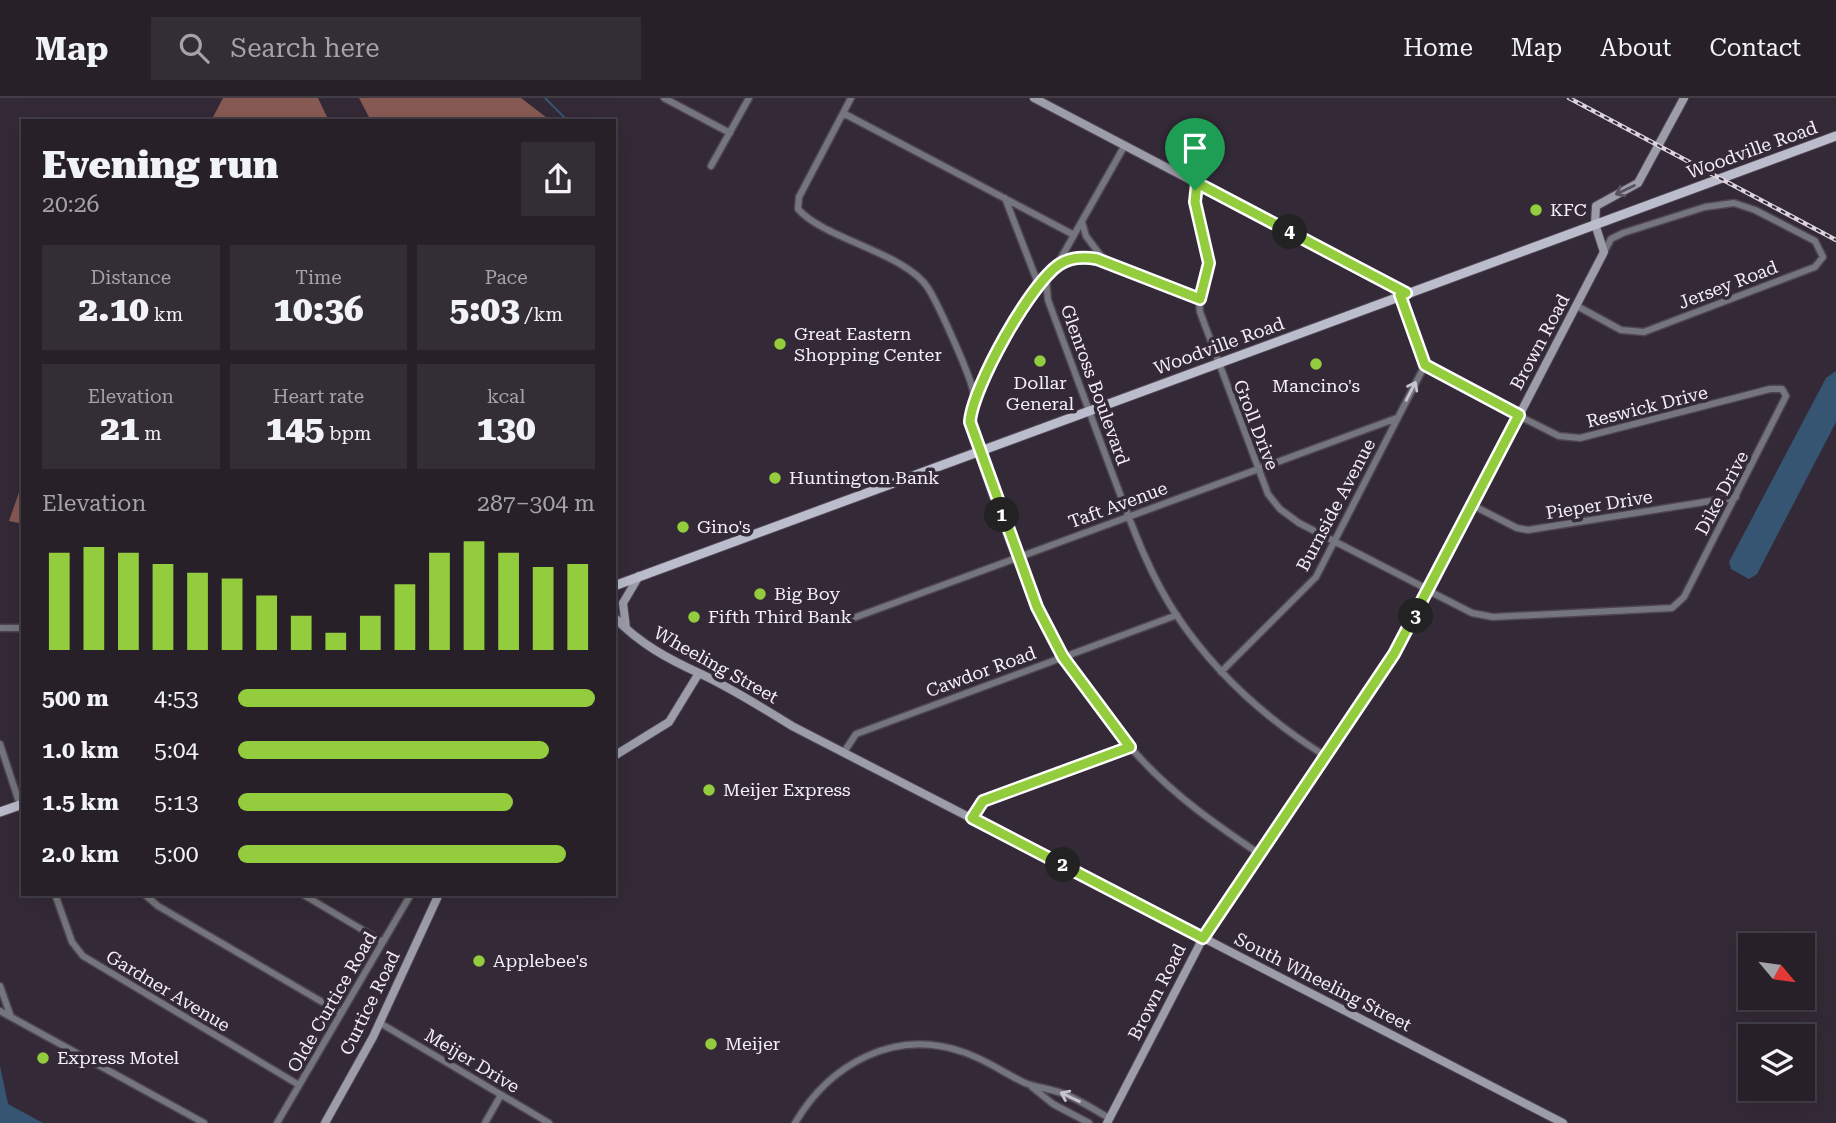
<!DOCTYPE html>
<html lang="en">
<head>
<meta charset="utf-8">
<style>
  body { margin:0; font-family:"Roboto Serif",serif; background:#332d35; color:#f1f3f6; height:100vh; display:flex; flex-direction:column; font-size:26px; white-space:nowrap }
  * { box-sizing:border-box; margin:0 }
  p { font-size:23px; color:#a4a3a8 }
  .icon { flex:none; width:38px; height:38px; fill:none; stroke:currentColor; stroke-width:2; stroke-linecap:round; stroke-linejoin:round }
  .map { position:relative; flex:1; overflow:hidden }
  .sheet { position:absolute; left:21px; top:21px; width:595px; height:777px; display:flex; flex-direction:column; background:#272029; border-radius:0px; box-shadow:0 7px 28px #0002,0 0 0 2px #433e46 }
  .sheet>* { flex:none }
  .needle { width:46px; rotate:119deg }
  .controls { position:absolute; left:1738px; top:835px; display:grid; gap:14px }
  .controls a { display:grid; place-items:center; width:77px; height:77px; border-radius:0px; background:#272029; box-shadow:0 7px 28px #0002,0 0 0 2px #433e46; font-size:35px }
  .pin { position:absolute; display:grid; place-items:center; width:60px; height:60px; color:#fff; margin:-72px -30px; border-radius:50% 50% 50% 0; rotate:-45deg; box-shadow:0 0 7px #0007 }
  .pin .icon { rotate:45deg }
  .km { position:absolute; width:35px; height:35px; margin:-18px; border-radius:50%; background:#222; color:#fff; font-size:19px; line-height:35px; text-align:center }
  .round { display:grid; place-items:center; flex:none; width:74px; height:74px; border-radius:0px; background:#332d35 }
  .headline { display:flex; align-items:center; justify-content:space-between; height:119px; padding:0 21px }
  h1 { font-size:38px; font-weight:800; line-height:52px }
  .metrics { display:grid; grid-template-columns:repeat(3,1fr); gap:10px; height:119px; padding:7px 21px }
  .metrics div { display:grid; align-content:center; border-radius:0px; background:#332d35; text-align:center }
  .metrics b { font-size:35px; font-weight:800 }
  .metrics small { font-size:19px; font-weight:400 }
  .metrics p { font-size:19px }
  .chart { height:196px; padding:14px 21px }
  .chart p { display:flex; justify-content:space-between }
  .chart svg { width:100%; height:126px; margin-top:7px; stroke:#93cc3d; stroke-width:6 }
  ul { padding:0 21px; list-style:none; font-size:23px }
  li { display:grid; grid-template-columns:112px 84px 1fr; align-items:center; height:52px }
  li i { height:18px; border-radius:9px; background:#93cc3d }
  header { display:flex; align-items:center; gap:42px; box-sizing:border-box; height:98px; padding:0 35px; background:#272029; border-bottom:2px solid #433e46 }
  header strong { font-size:33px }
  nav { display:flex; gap:38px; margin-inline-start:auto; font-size:24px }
  .search { width:490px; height:63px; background:#332d35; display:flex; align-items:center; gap:18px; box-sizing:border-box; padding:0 24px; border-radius:0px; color:#a4a3a8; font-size:26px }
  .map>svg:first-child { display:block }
  .forest { fill:#885a54 }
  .water { fill:#365573 }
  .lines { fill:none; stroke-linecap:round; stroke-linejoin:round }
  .stream { stroke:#365573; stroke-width:2 }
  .street-casing { stroke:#4f4552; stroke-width:9 }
  .secondary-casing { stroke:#4f4552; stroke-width:10 }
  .primary-casing { stroke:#4f4552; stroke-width:11 }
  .street { stroke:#75757d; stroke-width:6 }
  .secondary { stroke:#9c9da9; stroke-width:8 }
  .primary { stroke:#bbbccc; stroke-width:9 }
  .rail-casing { stroke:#dbd3dd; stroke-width:4.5 }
  .rail { stroke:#342a37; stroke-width:2; stroke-dasharray:5; stroke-linecap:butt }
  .oneway { stroke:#58525f }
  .oneway2 { stroke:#c8c4cc }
  .route-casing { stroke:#fff; stroke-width:14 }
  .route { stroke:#93cc3d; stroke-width:9 }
  .poi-dot { fill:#93cc3d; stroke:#342a37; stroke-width:2.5 }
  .labels { text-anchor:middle; stroke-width:7; stroke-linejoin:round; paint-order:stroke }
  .street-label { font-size:18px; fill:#f5eef7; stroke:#342a37 }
  .poi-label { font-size:18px; fill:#f5eef7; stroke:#342a37; text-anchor:start }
</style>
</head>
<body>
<header>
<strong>Map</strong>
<div class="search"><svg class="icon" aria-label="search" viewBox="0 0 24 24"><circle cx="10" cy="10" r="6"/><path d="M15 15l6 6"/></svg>Search here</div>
<nav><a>Home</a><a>Map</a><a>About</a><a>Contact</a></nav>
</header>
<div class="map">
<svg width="1836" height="1025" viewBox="0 0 1836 1025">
  <rect width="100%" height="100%" fill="#342a37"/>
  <!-- forest -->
  <path class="forest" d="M223,0h95l11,23h-118z
    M359,0h162l30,23h-180z
    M23,383v43l-14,-3z"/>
  <!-- water -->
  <path class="water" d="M1836,273v51l-79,152 -8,5 -18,-10 -2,-7 97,-184z
    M0,968l8,38 35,19h-43z"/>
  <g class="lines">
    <!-- stream -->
    <path class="stream" d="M545,0l23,23"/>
    <defs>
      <path id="street" d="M664,0l66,35
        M851,0l-52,99 -1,12c26,30 108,44 130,79 10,16 45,92 46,108 0,13 -7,22 -2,36 36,117 83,238 169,327 35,38 77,67 120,96
        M843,15l231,122
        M711,68l38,-68
        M1197,85c-7,25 9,46 11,70 3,21 -11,38 -8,59l68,182 12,15 19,14 130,67
        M1005,100l34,88
        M1082,124l4,14 18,24
        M1057,167c40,-19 104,17 143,34
        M1046,181l2,21c21,57 42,114 63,170 19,50 36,101 66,146 39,58 90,104 150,141
        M1400,197l25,70 94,50
        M1577,208l44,24 23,2 171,-65 8,-10 -8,-16 -60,-31 -21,-7 -29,4 -82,26 -12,6 -7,13
        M975,299l46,-90 36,-42 68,-120
        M1472,407l45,23 11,2 208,-33
        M1429,493l43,22 21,4 179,-9 12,-11 102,-201 -4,-7h-12l-190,49 -21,-2 -40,-20
        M848,522l549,-202
        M0,530h23
        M1221,574l95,-95 109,-212
        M0,646l20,61
        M844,654l12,-18 321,-119
        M972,720l11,-17 147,-54
        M55,796l17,48 11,14 216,129
        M144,796l14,12 183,107
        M302,796l81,48
        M0,888l11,31
        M0,913l204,112
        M380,925l169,100
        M1032,989l21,17 36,19
        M277,1025l134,-229
        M485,1025l16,-28
        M795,1025c35,-59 99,-95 168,-71 22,7 41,21 62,31 13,5 28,6 42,12 14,6 28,15 42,23"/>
      <path id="secondary" d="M1034,0l372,195
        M614,519c26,27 54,42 87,57 32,15 62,34 91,52l771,397
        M626,530l-3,-25 16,-27
        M614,658l55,-34 30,-49
        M325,1025l48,-86 66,-143
        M1107,1025l96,-185 201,-301 200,-385 -9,-28 1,-18 42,-23 46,-85"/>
      <path id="primary" d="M614,488l1222,-450
        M0,714l23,-8"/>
    </defs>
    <!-- street casing -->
    <use href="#street" class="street-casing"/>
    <!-- secondary casing -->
    <use href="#secondary" class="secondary-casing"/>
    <!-- primary casing -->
    <use href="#primary" class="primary-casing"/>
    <!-- street -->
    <use href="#street" class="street"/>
    <!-- secondary -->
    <use href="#secondary" class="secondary"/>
    <!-- primary -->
    <use href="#primary" class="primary"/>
    <defs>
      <path id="rail" d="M1569,0l267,142"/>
    </defs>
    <!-- rail casing -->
    <use href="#rail" class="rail-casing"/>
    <!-- rail -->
    <use href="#rail" class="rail"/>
  </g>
  <!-- one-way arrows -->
  <defs><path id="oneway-shaft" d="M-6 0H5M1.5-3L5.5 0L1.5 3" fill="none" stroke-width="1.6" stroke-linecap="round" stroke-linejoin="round" transform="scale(1.75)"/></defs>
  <use class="oneway" href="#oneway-shaft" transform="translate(1625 92) rotate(154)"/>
  <g class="oneway2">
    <use href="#oneway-shaft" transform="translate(1411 293) rotate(-63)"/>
    <use href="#oneway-shaft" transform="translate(1070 999) rotate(-155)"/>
  </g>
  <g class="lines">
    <defs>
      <path id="route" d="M1197,85l209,110 -6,2 25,70 94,50 -125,239 -191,284 -231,-120 11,-17 147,-54 -67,-90 -26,-50 -67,-185c2,-34 61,-140 90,-158 11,-7 25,-7 37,-5l103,40 9,-36 -14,-61z"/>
    </defs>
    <!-- route casing -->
    <use href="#route" class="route-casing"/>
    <!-- route -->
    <use href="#route" class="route"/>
  </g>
  <!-- markers -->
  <g class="poi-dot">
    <circle cx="1536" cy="112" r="7"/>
    <circle cx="780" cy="246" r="7"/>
    <circle cx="1040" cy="263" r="7"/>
    <circle cx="1316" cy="266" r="7"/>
    <circle cx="775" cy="380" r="7"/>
    <circle cx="683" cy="429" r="7"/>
    <circle cx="760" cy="496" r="7"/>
    <circle cx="694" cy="519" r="7"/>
    <circle cx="709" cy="692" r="7"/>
    <circle cx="479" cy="863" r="7"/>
    <circle cx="711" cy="946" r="7"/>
    <circle cx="43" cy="960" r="7"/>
  </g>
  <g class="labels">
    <!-- street labels -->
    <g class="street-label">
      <text transform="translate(1752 52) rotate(-20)" y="6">Woodville Road</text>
      <text transform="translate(1728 187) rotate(-21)" y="6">Jersey Road</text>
      <text transform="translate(1540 244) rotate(-62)" y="6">Brown Road</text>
      <text transform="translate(1219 248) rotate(-20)" y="6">Woodville Road</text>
      <text transform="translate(1095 287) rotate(70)" y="6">Glenross Boulevard</text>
      <text transform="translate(1647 309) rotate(-14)" y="6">Reswick Drive</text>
      <text transform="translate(1256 327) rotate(69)" y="6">Groll Drive</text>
      <text transform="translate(1722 395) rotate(-62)" y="6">Dike Drive</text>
      <text transform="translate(1118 407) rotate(-20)" y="6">Taft Avenue</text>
      <text transform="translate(1336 407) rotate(-62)" y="6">Burnside Avenue</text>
      <text transform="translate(1599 407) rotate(-9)" y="6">Pieper Drive</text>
      <text transform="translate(716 567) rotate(29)" y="6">Wheeling Street</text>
      <text transform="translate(981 574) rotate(-20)" y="6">Cawdor Road</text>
      <text transform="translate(1323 884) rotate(27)" y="6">South Wheeling Street</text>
      <text transform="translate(168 893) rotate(31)" y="6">Gardner Avenue</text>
      <text transform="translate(1157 894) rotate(-63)" y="6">Brown Road</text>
      <text transform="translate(332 904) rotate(-60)" y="6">Olde Curtice Road</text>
      <text transform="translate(370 905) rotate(-64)" y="6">Curtice Road</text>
      <text transform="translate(472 963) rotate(31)" y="6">Meijer Drive</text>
    </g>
    <!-- poi labels -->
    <g class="poi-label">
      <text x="1550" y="118">KFC</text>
      <text x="794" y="242">Great Eastern<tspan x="794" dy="21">Shopping Center</tspan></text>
      <text x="1040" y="291" text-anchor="middle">Dollar<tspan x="1040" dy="21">General</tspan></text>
      <text x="1316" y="294" text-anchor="middle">Mancino's</text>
      <text x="789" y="386">Huntington Bank</text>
      <text x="697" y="435">Gino's</text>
      <text x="774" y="502">Big Boy</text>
      <text x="708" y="525">Fifth Third Bank</text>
      <text x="723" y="698">Meijer Express</text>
      <text x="493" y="869">Applebee's</text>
      <text x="725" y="952">Meijer</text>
      <text x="57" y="966">Express Motel</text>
    </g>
  </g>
</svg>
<div class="controls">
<a><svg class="needle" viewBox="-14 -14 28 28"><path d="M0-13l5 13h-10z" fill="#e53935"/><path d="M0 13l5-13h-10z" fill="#a4a3a8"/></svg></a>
<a><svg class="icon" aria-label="layers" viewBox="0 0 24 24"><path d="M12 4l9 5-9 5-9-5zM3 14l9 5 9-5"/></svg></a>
</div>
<div class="pin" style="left:1195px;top:92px;background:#1e9e55"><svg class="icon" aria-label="arrive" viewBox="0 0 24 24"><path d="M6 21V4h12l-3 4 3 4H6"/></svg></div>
<b class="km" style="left:1002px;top:417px">1</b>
<b class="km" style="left:1063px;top:767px">2</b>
<b class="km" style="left:1416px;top:518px">3</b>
<b class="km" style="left:1290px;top:134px">4</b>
<section class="sheet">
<div class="headline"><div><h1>Evening run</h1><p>20:26</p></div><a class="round"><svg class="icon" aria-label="share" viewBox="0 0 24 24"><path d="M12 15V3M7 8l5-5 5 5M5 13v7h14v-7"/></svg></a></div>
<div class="metrics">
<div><p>Distance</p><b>2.10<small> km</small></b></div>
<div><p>Time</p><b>10:36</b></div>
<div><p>Pace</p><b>5:03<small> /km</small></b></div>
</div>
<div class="metrics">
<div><p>Elevation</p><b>21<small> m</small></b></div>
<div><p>Heart rate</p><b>145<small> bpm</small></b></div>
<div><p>kcal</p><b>130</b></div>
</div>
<div class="chart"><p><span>Elevation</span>287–304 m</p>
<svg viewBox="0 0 160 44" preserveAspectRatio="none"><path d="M5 44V10M15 44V8M25 44V10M35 44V14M45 44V17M55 44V19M65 44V25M75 44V32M85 44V38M95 44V32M105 44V21M115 44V10M125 44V6M135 44V10M145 44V15M155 44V14"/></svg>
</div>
<ul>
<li><b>500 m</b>4:53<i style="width:100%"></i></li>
<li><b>1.0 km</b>5:04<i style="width:87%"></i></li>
<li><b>1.5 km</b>5:13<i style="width:77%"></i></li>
<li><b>2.0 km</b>5:00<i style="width:92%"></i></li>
</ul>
</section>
</div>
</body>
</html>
